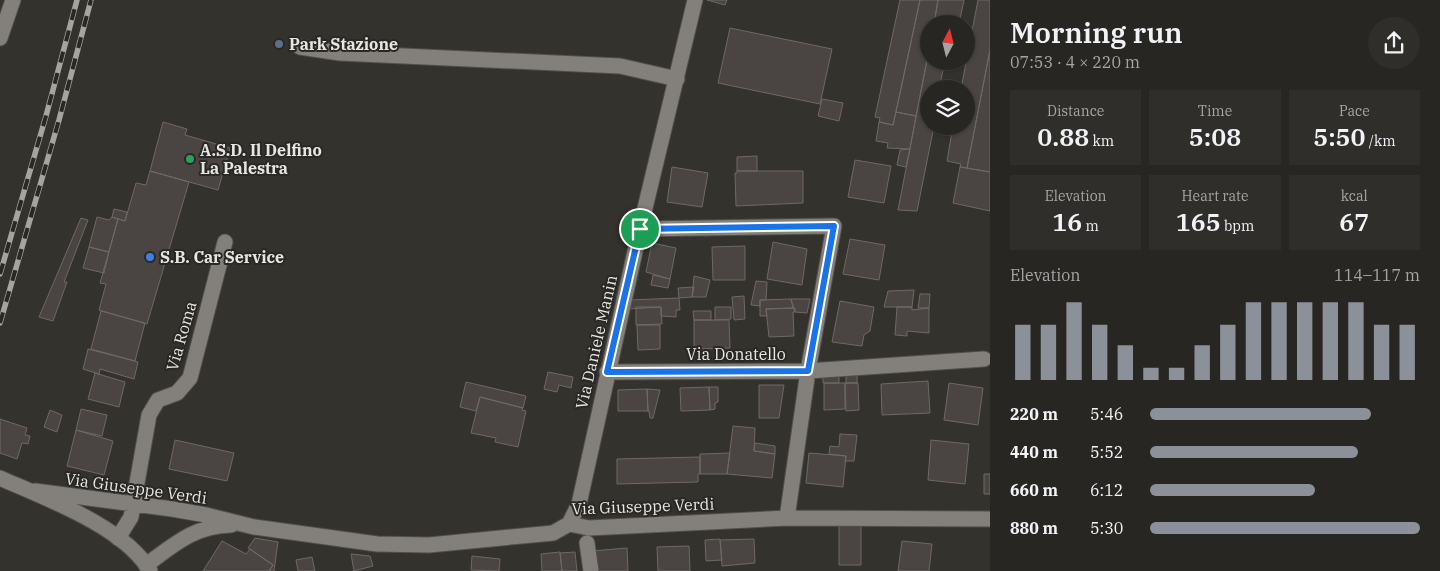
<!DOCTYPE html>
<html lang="en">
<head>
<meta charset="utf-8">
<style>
  body { margin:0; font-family:"IBM Plex Serif",serif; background:#2f2e2a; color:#f1f3f6; height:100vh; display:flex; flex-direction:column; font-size:19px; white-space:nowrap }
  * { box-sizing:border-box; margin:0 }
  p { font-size:16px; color:#a4a5a5 }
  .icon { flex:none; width:28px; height:28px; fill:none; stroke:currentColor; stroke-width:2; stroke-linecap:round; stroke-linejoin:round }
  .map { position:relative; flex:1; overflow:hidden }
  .sheet { display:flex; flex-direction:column; background:#272622; width:450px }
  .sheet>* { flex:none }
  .needle { width:32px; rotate:7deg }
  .buttons { position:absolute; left:920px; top:15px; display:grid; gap:10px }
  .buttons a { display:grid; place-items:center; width:55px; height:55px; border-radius:50%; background:#272622; box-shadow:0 1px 4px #0004,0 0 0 1px #434340; font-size:25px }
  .pin { position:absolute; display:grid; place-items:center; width:42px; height:42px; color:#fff; margin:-21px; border:2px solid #fff; border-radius:50%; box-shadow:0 1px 5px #0007 }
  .round { display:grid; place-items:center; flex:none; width:52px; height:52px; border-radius:26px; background:#2f2e2a }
  .overview { display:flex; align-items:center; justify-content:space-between; height:85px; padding:0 20px }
  h1 { font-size:28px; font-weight:600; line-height:38px }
  .figures { display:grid; grid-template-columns:repeat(3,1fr); gap:8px; height:85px; padding:5px 20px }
  .figures div { display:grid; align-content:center; border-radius:0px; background:#2f2e2a; text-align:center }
  .figures b { font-size:25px; font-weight:600 }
  .figures small { font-size:14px; font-weight:400 }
  .figures p { font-size:14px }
  .chart { height:140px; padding:10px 20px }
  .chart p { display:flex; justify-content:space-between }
  .chart svg { width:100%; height:90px; margin-top:5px; stroke:#8c9099; stroke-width:6 }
  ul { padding:0 20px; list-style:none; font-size:16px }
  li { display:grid; grid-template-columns:80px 60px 1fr; align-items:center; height:38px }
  li i { height:12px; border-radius:6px; background:#8c9099 }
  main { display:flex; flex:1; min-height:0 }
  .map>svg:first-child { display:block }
  .building { fill:#4a4443; stroke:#6f6867 }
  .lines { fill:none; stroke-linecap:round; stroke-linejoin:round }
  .minor-casing { stroke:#514e4b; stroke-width:17 }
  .secondary-casing { stroke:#514e4b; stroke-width:17 }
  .minor { stroke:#83807b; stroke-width:15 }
  .secondary { stroke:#83807b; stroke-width:15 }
  .rail-casing { stroke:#a5a4a0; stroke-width:5.5 }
  .rail { stroke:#2a2824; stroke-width:4; stroke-dasharray:11; stroke-linecap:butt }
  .route-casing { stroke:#fff; stroke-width:10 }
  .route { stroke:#1a73e8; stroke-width:6 }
  .service-dot { fill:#5c6f8a; stroke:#2a2824; stroke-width:2 }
  .leisure-dot { fill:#2e9e5b; stroke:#2a2824; stroke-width:2 }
  .shop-dot { fill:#3f7fe0; stroke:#2a2824; stroke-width:2 }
  .labels { text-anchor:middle; stroke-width:4; stroke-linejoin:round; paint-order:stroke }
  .poi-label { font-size:16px; font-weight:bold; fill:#e7e6e3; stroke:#2a2824; text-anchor:start }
  .street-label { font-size:16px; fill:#e7e6e3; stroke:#2a2824 }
</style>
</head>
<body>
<main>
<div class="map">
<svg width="990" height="571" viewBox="0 0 990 571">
  <rect width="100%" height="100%" fill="#34322d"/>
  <!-- building -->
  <path class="building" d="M707,0h20l-2,5z
    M900,0h20l-27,125 -14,-3 1,-4 -5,-1z
    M920,0h18l-4,24h-5v26l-13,66 -20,-4z
    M938,0h26l-5,24h-25z
    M978,0h12v50l-23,118 -7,-1 1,-3 -14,-3 6,-35h13v-37h-5z
    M730,28l102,21 -12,55 -102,-21z
    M990,50v122l-23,-4z
    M927,60l18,1 -6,28h-10v37h5l-17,85 -19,-1z
    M822,99l21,4 -4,18 -21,-5z
    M896,112l20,4 -6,33 -23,-1 1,-5 -12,-2 3,-19 14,3z
    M163,122l24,7 -2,6 45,13 -12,42 -68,-19z
    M910,149l-4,18 -9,-2 3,-15z
    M757,156v15h-20v-14z
    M855,160l36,6 -7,37 -36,-6z
    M672,167l36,6 -6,34 -35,-5z
    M960,167l30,5v39l-37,-8z
    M150,171l39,11 -42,142 -48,-14 7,-26 -6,-1 18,-64 7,2 11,-38 10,2z
    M737,171h66v32l-67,3 -1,-33h2z
    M114,209l13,3 -2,9 -13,-4z
    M97,217l12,3 3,-3 6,2 -9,33 -20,-5z
    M81,218l7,2 -24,62h3l-14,39 -14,-4z
    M850,239l35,6 -6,35 -36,-6z
    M773,242l34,7 -5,36 -35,-6z
    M652,243l24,5 -6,31 -24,-7z
    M745,246v34h-32l-1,-33z
    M89,247l20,5 -5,21 -21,-5z
    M653,275l17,4 -2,9 -17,-3z
    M694,276l16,4 -4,17h-14z
    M756,281l11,1 -1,18h-6v6l-9,-1z
    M694,287l-2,10 -13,1 -1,-10z
    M914,290l-2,17h-28l4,-16z
    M920,294h10l-1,14h-11z
    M744,296l1,23 -11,1 -2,-23z
    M679,298l1,12h-4v7l-15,-1v-9l-34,2 2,-9z
    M791,299h19l-3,14 -12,-1z
    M791,299l2,9 -27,1 1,7h-7v-16z
    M840,301l34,6 -4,24 -6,4 -2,11 -30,-4z
    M636,307h25l1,17 -26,1z
    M715,307h16v12l-16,1z
    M897,307h15v3l17,-2v25l-22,-2v5l-12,-1z
    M795,308v4h-2l1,24 -25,1 -3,-28z
    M101,311l44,12 -10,38 -44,-12z
    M693,311h18v9h-17z
    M694,320h35l1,28 -36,1z
    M637,325h23v24l-22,1z
    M88,349l50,13 -4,17 -34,-10 -1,5 -16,-5z
    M548,372l25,5 -2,11 -12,-3 -2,7 -13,-3z
    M95,373l30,9 -6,25 -31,-8z
    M839,373v10h-16v-9z
    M846,375h11v8h-11z
    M928,381l2,32 -48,2 -1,-31z
    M466,382l60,14 -3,12 -43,-11 -4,14 -16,-4z
    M824,383h21v26l-21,1z
    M845,383h13l1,27 -13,1z
    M949,383l34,5 -5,37 -34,-5z
    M759,385h25l-5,33h-20z
    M709,387l1,23 -29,1 -1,-23z
    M709,387h9v15l-3,1v6l-5,1z
    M647,389l1,22h-30v-21z
    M647,389l13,1 -7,28h-3l-1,-7h-1z
    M480,397l43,11 -1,2 4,1 -8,36 -23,-5 1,-4 -25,-5z
    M81,409l26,6 -5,21 -26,-6z
    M50,410l12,5 -5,17 -13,-5z
    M0,419l27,9 -2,7 5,1 -2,8 -6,-1 -5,16 -17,-6z
    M733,426l22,2 -1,23 21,3 -3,24 -45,-4z
    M76,430l37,11 -9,34 -37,-9z
    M840,434l17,1 -3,26h-9l1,-5 -17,-2 1,-8 9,1z
    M175,440l59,13 -7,28 -58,-12z
    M931,440l38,4 -4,40 -37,-4z
    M755,443l20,3v8l-21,-3z
    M730,453l-3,21h-27v-20z
    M809,453l37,3 -3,31 -37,-4z
    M700,457v17h-2v8l-81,2v-25z
    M984,474h6v20h-6z
    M861,525v40h-22v-39z
    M255,538l23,4 -4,29h-5l4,-6 -25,-17z
    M720,539l2,21 -16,1 -1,-21z
    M754,539l1,24 -33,3 -2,-26z
    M222,541l24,13 4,-5 23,16 -4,6h-66z
    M902,541l30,3 -3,27h-31z
    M689,546l1,25h-32l-1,-24z
    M627,548l1,23h-34l-2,-20z
    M560,552l2,19h-20l-1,-17z
    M575,552l2,19h-15l-2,-18z
    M351,554l19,2 3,10 -19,5z
    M472,556l28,3 -1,12 -28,-1z
    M312,557l3,14h-17l-2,-11z"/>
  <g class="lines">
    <defs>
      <path id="minor" d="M0,38l13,-38
        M300,47l40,6 280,13 57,13
        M640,229l194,-3 -26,145 -21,147
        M607,372l201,-1 176,-12
        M35,491l137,18 34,6 48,12 123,17 52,1 103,-10 21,-2 16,-9 20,4 198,-10 203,1
        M569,524l10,-20 61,-275 55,-229
        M118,538l13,-21 18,-102 9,-15 19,-7 13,-15 35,-136
        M587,543l4,28
        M146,565c29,-21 48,-39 85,-40"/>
      <path id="secondary" d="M0,478c45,20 125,49 150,93"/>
    </defs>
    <!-- minor casing -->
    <use href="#minor" class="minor-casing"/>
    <!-- secondary casing -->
    <use href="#secondary" class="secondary-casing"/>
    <!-- minor -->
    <use href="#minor" class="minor"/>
    <!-- secondary -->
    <use href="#secondary" class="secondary"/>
    <defs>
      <path id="rail" d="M0,274l46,-158 31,-116
        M0,323l59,-203 32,-120"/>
    </defs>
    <!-- rail casing -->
    <use href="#rail" class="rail-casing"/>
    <!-- rail -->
    <use href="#rail" class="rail"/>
  </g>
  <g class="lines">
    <defs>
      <path id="route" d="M834,226l-26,145 -201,1 33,-143z"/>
    </defs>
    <!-- route casing -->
    <use href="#route" class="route-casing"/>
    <!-- route -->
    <use href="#route" class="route"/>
  </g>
  <!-- markers -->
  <circle class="service-dot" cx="279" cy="44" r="5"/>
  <circle class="leisure-dot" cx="190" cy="159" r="5"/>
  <circle class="shop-dot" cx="150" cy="257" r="5"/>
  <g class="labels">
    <!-- poi labels -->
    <g class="poi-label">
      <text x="289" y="50">Park Stazione</text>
      <text x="200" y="156">A.S.D. Il Delfino<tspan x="200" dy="18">La Palestra</tspan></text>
      <text x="160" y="263">S.B. Car Service</text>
    </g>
    <!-- street labels -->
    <g class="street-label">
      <text transform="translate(181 336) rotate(-74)" y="6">Via Roma</text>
      <text transform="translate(596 342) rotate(-77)" y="6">Via Daniele Manin</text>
      <text x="736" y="360">Via Donatello</text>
      <text transform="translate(136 488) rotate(8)" y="6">Via Giuseppe Verdi</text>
      <text transform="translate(643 506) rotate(-2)" y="6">Via Giuseppe Verdi</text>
    </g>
  </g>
</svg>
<div class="buttons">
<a><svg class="needle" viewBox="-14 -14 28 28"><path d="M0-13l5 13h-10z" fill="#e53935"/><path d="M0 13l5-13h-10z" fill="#a4a5a5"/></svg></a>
<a><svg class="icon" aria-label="layers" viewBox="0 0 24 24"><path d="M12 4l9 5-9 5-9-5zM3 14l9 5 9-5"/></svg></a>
</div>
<div class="pin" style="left:640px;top:229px;background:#1e9e55"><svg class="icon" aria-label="arrive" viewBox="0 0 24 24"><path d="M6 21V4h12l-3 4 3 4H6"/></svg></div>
</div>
<section class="sheet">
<div class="overview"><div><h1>Morning run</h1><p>07:53 · 4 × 220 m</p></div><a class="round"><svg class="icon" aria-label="share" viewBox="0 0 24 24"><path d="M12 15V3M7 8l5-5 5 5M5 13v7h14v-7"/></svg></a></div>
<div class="figures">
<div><p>Distance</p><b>0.88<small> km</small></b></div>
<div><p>Time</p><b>5:08</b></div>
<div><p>Pace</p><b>5:50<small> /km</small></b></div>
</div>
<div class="figures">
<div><p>Elevation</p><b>16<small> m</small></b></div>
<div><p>Heart rate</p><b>165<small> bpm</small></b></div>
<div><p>kcal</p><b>67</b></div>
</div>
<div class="chart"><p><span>Elevation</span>114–117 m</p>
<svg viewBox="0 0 160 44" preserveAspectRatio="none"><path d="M5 44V17M15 44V17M25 44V6M35 44V17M45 44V27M55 44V38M65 44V38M75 44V27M85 44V17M95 44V6M105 44V6M115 44V6M125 44V6M135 44V6M145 44V17M155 44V17"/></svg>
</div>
<ul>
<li><b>220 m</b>5:46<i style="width:82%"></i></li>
<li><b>440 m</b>5:52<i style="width:77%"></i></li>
<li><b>660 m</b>6:12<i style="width:61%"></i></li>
<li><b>880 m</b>5:30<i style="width:100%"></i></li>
</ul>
</section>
</main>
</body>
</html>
